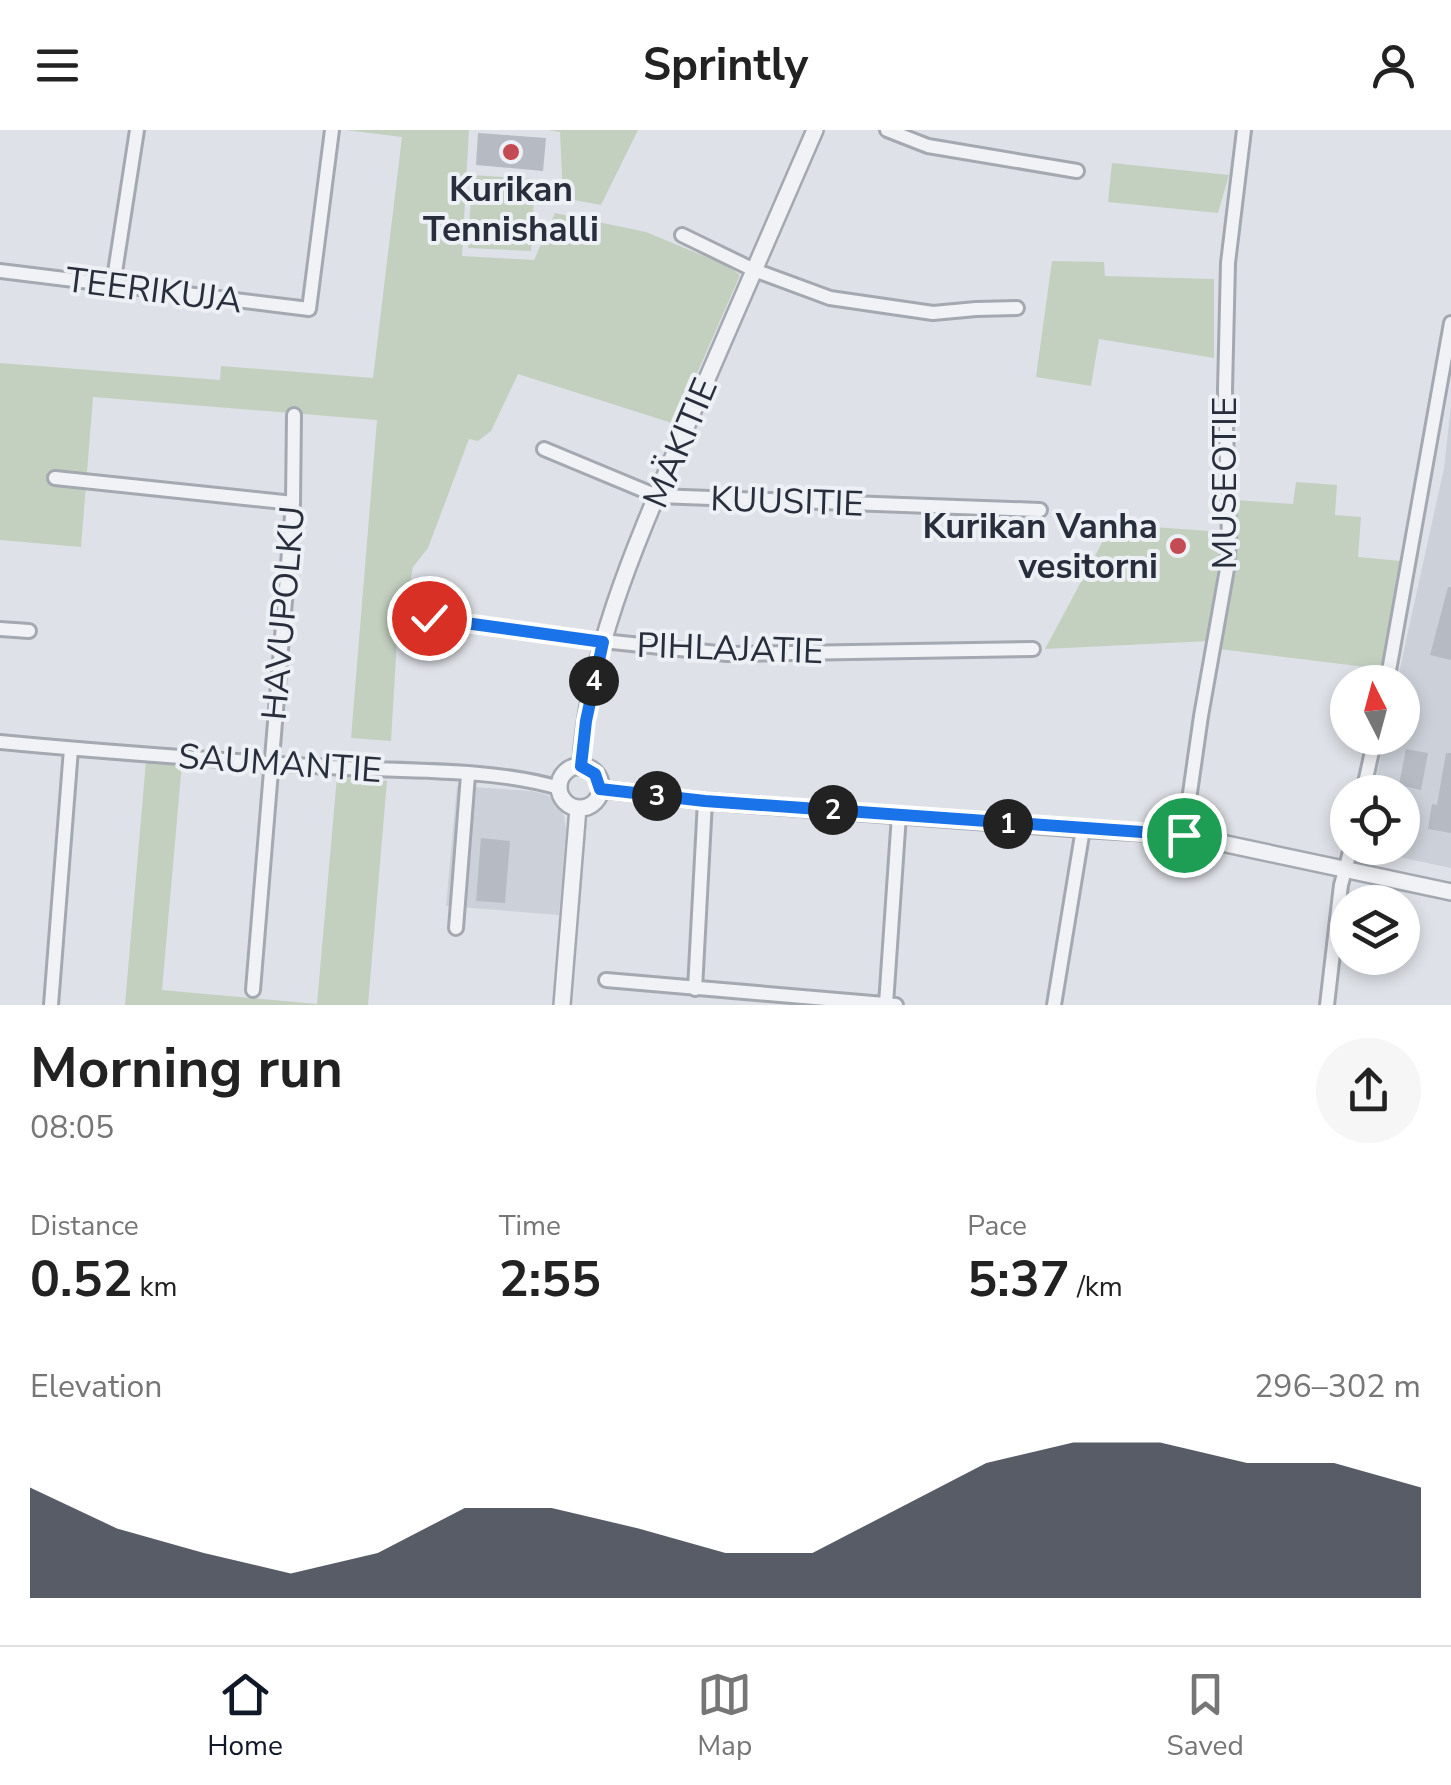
<!DOCTYPE html>
<html lang="en">
<head>
<meta charset="utf-8">
<style>
  body { margin:0; font-family:"Nunito Sans",sans-serif; background:#f6f6f6; color:#222; height:100vh; display:flex; flex-direction:column; font-size:38px; white-space:nowrap }
  * { box-sizing:border-box; margin:0 }
  p { font-size:32px; color:#767676 }
  .icon { flex:none; width:55px; height:55px; fill:none; stroke:currentColor; stroke-width:2; stroke-linecap:round; stroke-linejoin:round }
  .map { position:relative; height:875px; overflow:hidden }
  .drawer { display:flex; flex-direction:column; background:#fff; flex:1 }
  .drawer>* { flex:none }
  .needle { width:65px; rotate:354deg }
  .tools { position:absolute; left:1330px; top:535px; display:grid; gap:20px }
  .tools a { display:grid; place-items:center; width:90px; height:90px; border-radius:50%; background:#fff; box-shadow:0 5px 15px #0003; font-size:50px }
  .pin { position:absolute; display:grid; place-items:center; width:85px; height:85px; color:#fff; margin:-42px; border:5px solid #fff; border-radius:50%; box-shadow:0 2px 10px #0007 }
  .km { position:absolute; width:50px; height:50px; margin:-25px; border-radius:50%; background:#222; color:#fff; font-size:28px; line-height:50px; text-align:center }
  .round { display:grid; place-items:center; flex:none; width:105px; height:105px; border-radius:52px; background:#f6f6f6 }
  .overview { display:flex; align-items:center; justify-content:space-between; height:170px; padding:0 30px }
  h1 { font-size:55px; font-weight:700; line-height:75px }
  .figures { display:grid; grid-template-columns:repeat(3,1fr); gap:15px; height:170px; padding:10px 30px }
  .figures div { display:grid; align-content:center }
  .figures b { font-size:50px; font-weight:700 }
  .figures small { font-size:28px; font-weight:400 }
  .figures p { font-size:28px }
  .chart { height:280px; padding:20px 30px }
  .chart p { display:flex; justify-content:space-between }
  .chart svg { width:100%; height:180px; margin-top:10px; fill:#111827; opacity:.7 }
  header { display:flex; justify-content:space-between; align-items:center; height:130px; padding:0 30px; background:#fff; font-size:45px; font-weight:700 }
  .tab-bar { display:flex; justify-content:space-around; align-items:center; height:140px; border-top:2px solid #e0e0e0; background:#fff; font-size:28px; color:#767676 }
  .tab-bar a { display:grid; justify-items:center; gap:5px }
  .tab-bar .selected { color:#111827 }
  .map>svg:first-child { display:block }
  .built { fill:#ccd0d8 }
  .green { fill:#c3d0c0 }
  .building { fill:#b6bac3 }
  .lines { fill:none; stroke-linecap:round; stroke-linejoin:round }
  .minor-casing { stroke:#a4a8b0; stroke-width:18 }
  .tertiary-casing { stroke:#a4a8b0; stroke-width:20 }
  .minor { stroke:#f0f2f5; stroke-width:12 }
  .tertiary { stroke:#f0f2f5; stroke-width:15 }
  .route-casing { stroke:#fff; stroke-width:20 }
  .route { stroke:#1a73e8; stroke-width:12 }
  .poi-dot { fill:#c34b53; stroke:#edf0f4; stroke-width:4 }
  .labels { text-anchor:middle; stroke-width:8; stroke-linejoin:round; paint-order:stroke }
  .poi-label { font-size:35px; font-weight:bold; fill:#282e3c; stroke:#edf0f4 }
  .street-label { font-size:35px; fill:#282e3c; stroke:#edf0f4 }
</style>
</head>
<body>
<header><svg class="icon" aria-label="menu" viewBox="0 0 24 24"><path d="M4 6h16M4 12h16M4 18h16"/></svg>Sprintly<svg class="icon" aria-label="person" viewBox="0 0 24 24"><circle cx="12" cy="8" r="4"/><path d="M4 21q1-7 8-7t8 7"/></svg></header>
<div class="map">
<svg width="1451" height="875" viewBox="0 0 1451 875">
  <rect width="100%" height="100%" fill="#dee1e7"/>
  <!-- built -->
  <path class="built" d="M1451,276v462l-90,-19 41,-1v-56h-29l12,-54h17v-56h-5l47,-214z
    M457,656l75,5 16,4 9,9 7,12 2,13 -7,86 -113,-9z"/>
  <!-- green -->
  <path class="green" d="M346,0h123l-7,126 72,4 21,-47 91,19 82,34 12,9 -65,149 -157,-50 -27,57 -13,10 -9,-2 -41,109 -15,19 -11,61 -5,11 -6,102 -40,-3 26,-318 -284,-23 -12,150 -81,-7v-177l220,17 1,-14 152,12 29,-241z
    M548,0h90l-37,75 -38,-7 -3,-66z
    M1112,33l117,12 -11,38 -110,-11z
    M472,45l63,4 -4,72 -63,-3z
    M1052,131l52,1 1,14 109,3v79l-115,-19 -8,47 -55,-9z
    M1296,352l41,3 -2,30 26,2 -3,40 43,4 -19,108 -163,-20 15,-79v-70l59,4z
    M1112,394l110,8 -13,109 -164,8z
    M146,631l36,2 -20,227 155,14 20,-228 50,5 -19,224h-243z"/>
  <!-- building -->
  <path class="building" d="M478,3l68,5 -3,33 -67,-6z
    M1448,457h3v73l-21,-5z
    M1406,619l22,4 -7,37 -22,-5z
    M1446,623h5v80l-23,-4 4,-25 5,1z
    M481,708l29,3 -5,62 -29,-2z"/>
  <g class="lines">
    <defs>
      <path id="minor" d="M887,0l41,16 149,25
        M682,105l72,35 76,28 103,15 43,-4 41,-1
        M0,141l309,38 23,-179
        M113,155l24,-155
        M544,319l113,47 383,14
        M55,348l238,25
        M429,488l174,23 124,13 306,-5
        M0,499l29,2
        M1387,552l64,-359
        M0,612c115,11 230,19 345,26 66,3 152,1 214,20
        M1363,662l12,-54
        M1184,705l17,-119 26,-147 2,-30 -4,-149 3,-127 16,-133
        M456,798l12,-153
        M606,850l290,25
        M695,859l10,-188
        M253,860l40,-487 1,-88
        M886,874l13,-189
        M51,875l20,-256
        M1054,875l29,-176
        M1327,875l14,-120 10,-37"/>
      <path id="tertiary" d="M559 657a21 21 0 1 1 42 0a21 21 0 1 1-42 0Z
        M581,637c6,-118 60,-235 106,-342 42,-99 85,-197 128,-295
        M600,659l105,12 378,28 101,6 267,57
        M562,875l16,-197"/>
    </defs>
    <!-- minor casing -->
    <use href="#minor" class="minor-casing"/>
    <!-- tertiary casing -->
    <use href="#tertiary" class="tertiary-casing"/>
    <!-- minor -->
    <use href="#minor" class="minor"/>
    <!-- tertiary -->
    <use href="#tertiary" class="tertiary"/>
  </g>
  <g class="lines">
    <defs>
      <path id="route" d="M429,488l174,24 -17,79 -5,45 14,8 5,15 105,12 479,34"/>
    </defs>
    <!-- route casing -->
    <use href="#route" class="route-casing"/>
    <!-- route -->
    <use href="#route" class="route"/>
  </g>
  <!-- markers -->
  <g class="poi-dot">
    <circle cx="511" cy="22" r="10"/>
    <circle cx="1178" cy="416" r="10"/>
  </g>
  <g class="labels">
    <!-- poi labels -->
    <g class="poi-label">
      <text x="511" y="71">Kurikan<tspan x="511" dy="40">Tennishalli</tspan></text>
      <text x="1158" y="408" text-anchor="end">Kurikan Vanha<tspan x="1158" dy="40">vesitorni</tspan></text>
    </g>
    <!-- street labels -->
    <g class="street-label">
      <text transform="translate(154 160) rotate(7)" y="12">TEERIKUJA</text>
      <text transform="translate(680 313) rotate(-67)" y="12">MÄKITIE</text>
      <text transform="translate(1224 353) rotate(-90)" y="12">MUSEOTIE</text>
      <text transform="translate(787 371) rotate(2)" y="12">KUUSITIE</text>
      <text transform="translate(283 483) rotate(-85)" y="12">HAVUPOLKU</text>
      <text transform="translate(730 518) rotate(2)" y="12">PIHLAJATIE</text>
      <text transform="translate(280 633) rotate(4)" y="12">SAUMANTIE</text>
    </g>
  </g>
</svg>
<div class="tools">
<a><svg class="needle" viewBox="-14 -14 28 28"><path d="M0-13l5 13h-10z" fill="#e53935"/><path d="M0 13l5-13h-10z" fill="#767676"/></svg></a>
<a><svg class="icon" aria-label="locate" viewBox="0 0 24 24"><circle cx="12" cy="12" r="6"/><path d="M12 2v4M12 18v4M2 12h4M18 12h4"/></svg></a>
<a><svg class="icon" aria-label="layers" viewBox="0 0 24 24"><path d="M12 4l9 5-9 5-9-5zM3 14l9 5 9-5"/></svg></a>
</div>
<div class="pin" style="left:1184px;top:705px;background:#1e9e55"><svg class="icon" aria-label="arrive" viewBox="0 0 24 24"><path d="M6 21V4h12l-3 4 3 4H6"/></svg></div>
<div class="pin" style="left:429px;top:488px;background:#d93025"><svg class="icon" aria-label="check" viewBox="0 0 24 24"><path d="M5 12l5 5 9-10"/></svg></div>
<b class="km" style="left:1008px;top:694px">1</b>
<b class="km" style="left:833px;top:680px">2</b>
<b class="km" style="left:657px;top:666px">3</b>
<b class="km" style="left:594px;top:551px">4</b>
</div>
<section class="drawer">
<div class="overview"><div><h1>Morning run</h1><p>08:05</p></div><a class="round"><svg class="icon" aria-label="share" viewBox="0 0 24 24"><path d="M12 15V3M7 8l5-5 5 5M5 13v7h14v-7"/></svg></a></div>
<div class="figures">
<div><p>Distance</p><b>0.52<small> km</small></b></div>
<div><p>Time</p><b>2:55</b></div>
<div><p>Pace</p><b>5:37<small> /km</small></b></div>
</div>
<div class="chart"><p><span>Elevation</span>296–302 m</p>
<svg viewBox="0 0 160 44" preserveAspectRatio="none"><path d="M0 44V17L10 27L20 33L30 38L40 33L50 22L60 22L70 27L80 33L90 33L100 22L110 11L120 6L130 6L140 11L150 11L160 17V44z"/></svg>
</div>
</section>
<nav class="tab-bar">
<a class="selected"><svg class="icon" aria-label="home" viewBox="0 0 24 24"><path d="M3 11l9-7 9 7M6 9v11h12V9"/></svg>Home</a>
<a><svg class="icon" aria-label="map" viewBox="0 0 24 24"><path d="M3 6l6-2 6 2 6-2v14l-6 2-6-2-6 2zM9 4v14M15 6v14"/></svg>Map</a>
<a><svg class="icon" aria-label="saved" viewBox="0 0 24 24"><path d="M7 4h10v16l-5-4-5 4z"/></svg>Saved</a>
</nav>
</body>
</html>
